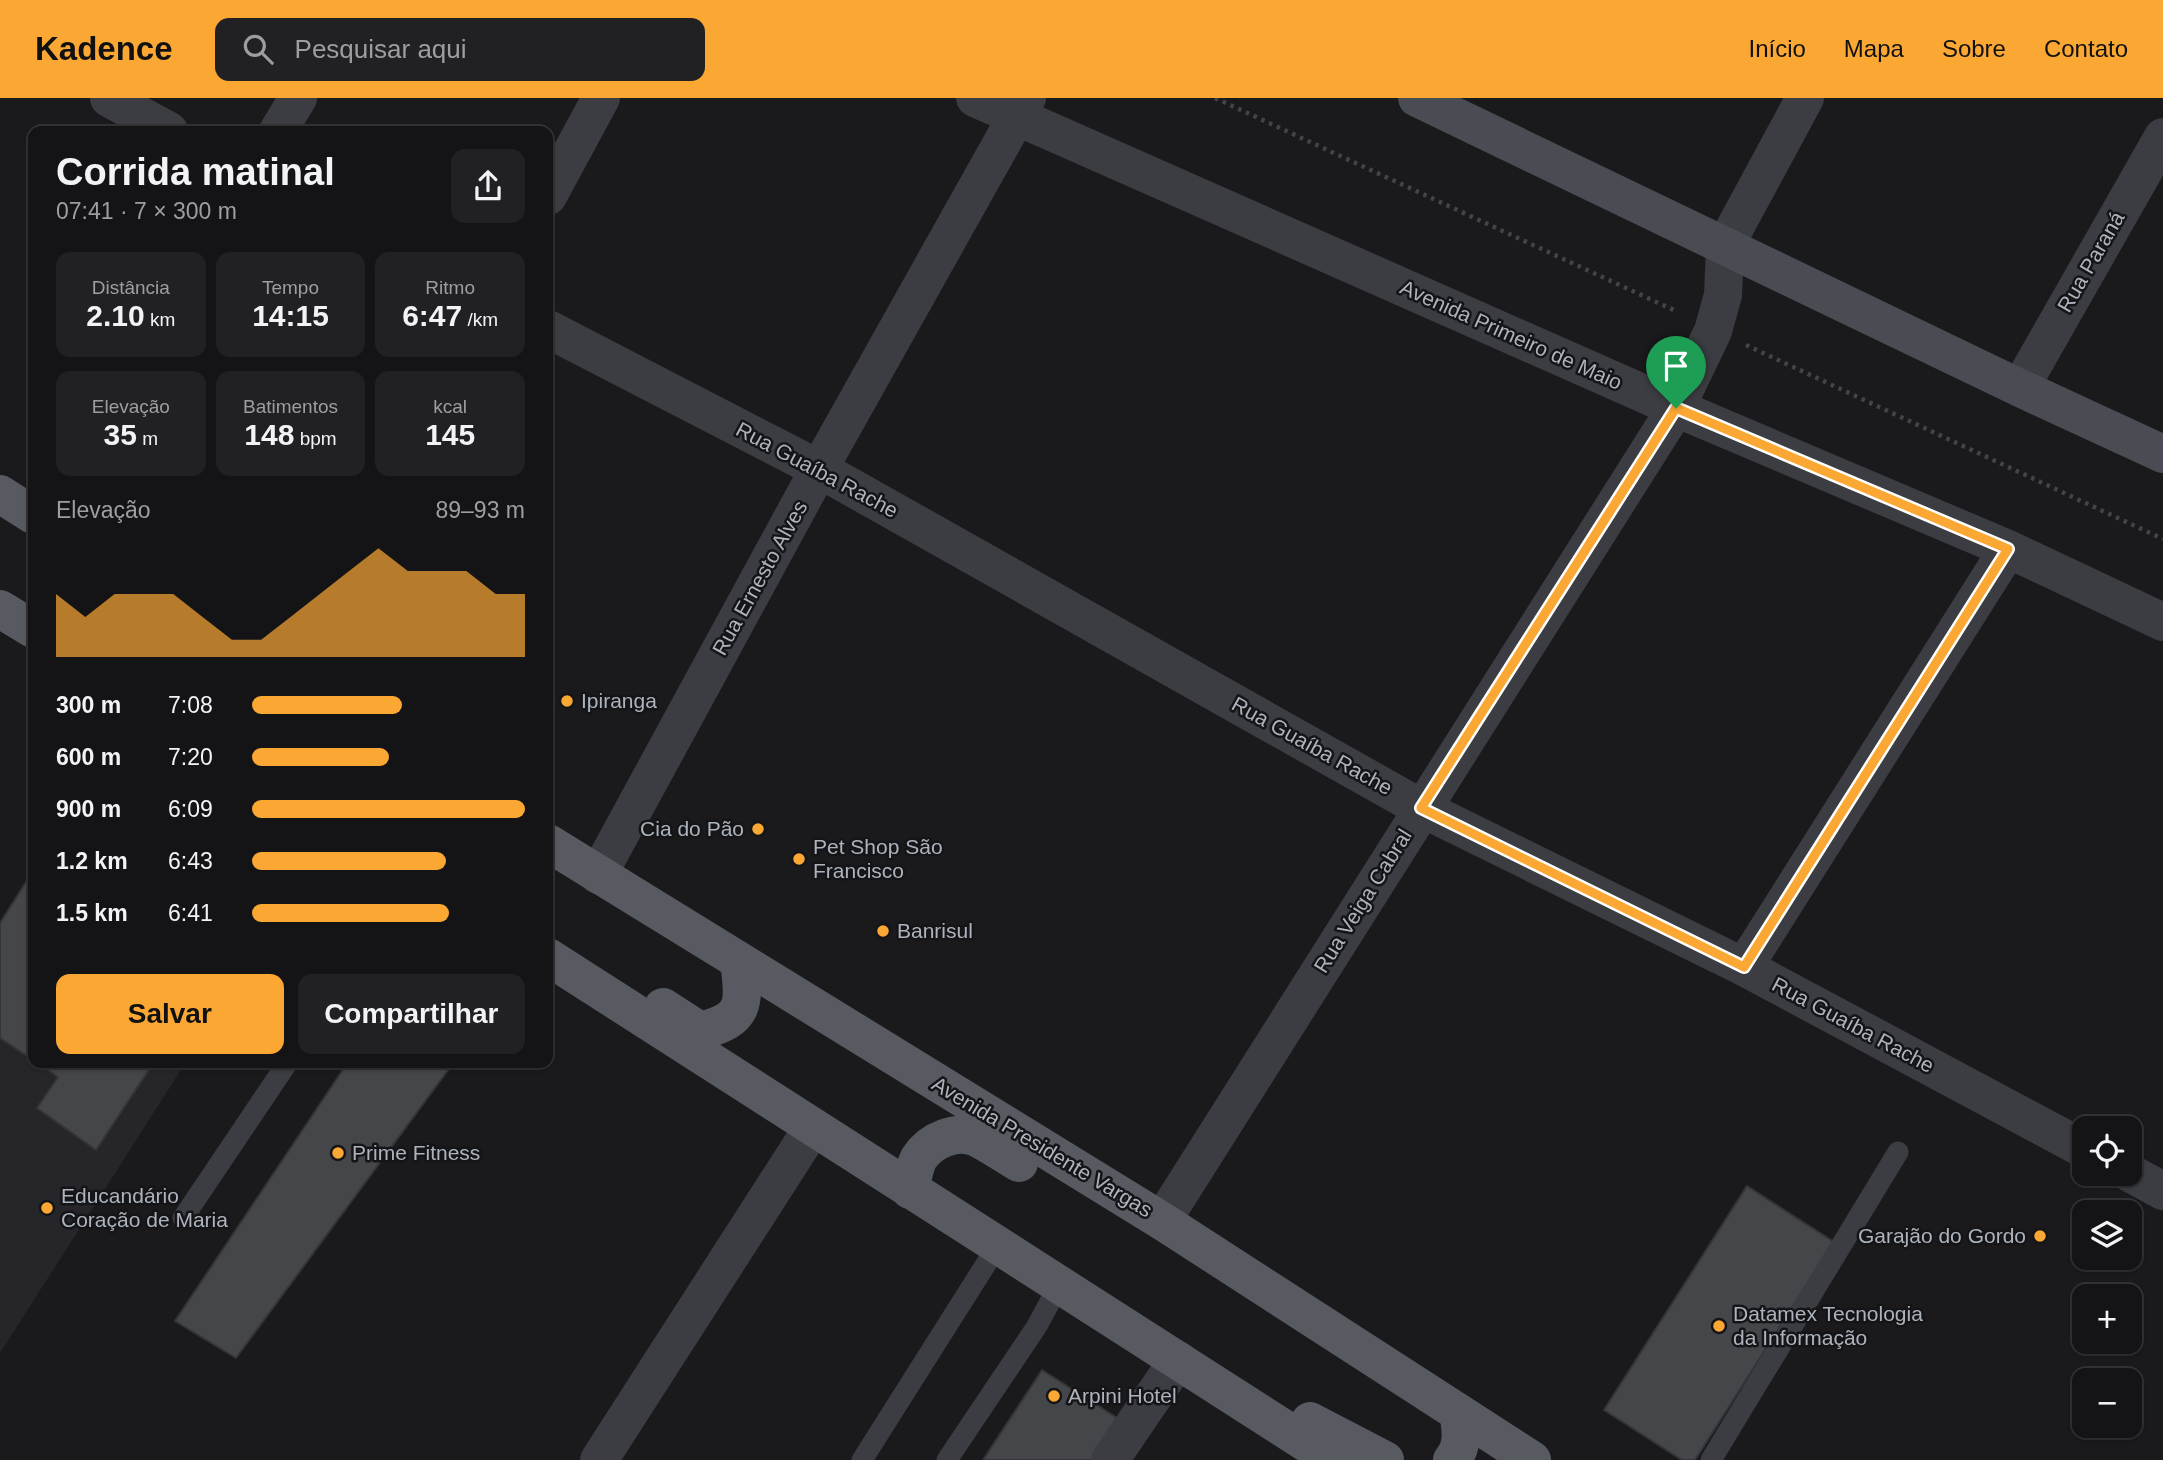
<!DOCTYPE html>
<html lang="pt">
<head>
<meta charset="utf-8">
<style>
  body { margin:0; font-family:Arial,sans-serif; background:#212123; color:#f1f3f6; height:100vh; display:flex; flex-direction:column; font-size:26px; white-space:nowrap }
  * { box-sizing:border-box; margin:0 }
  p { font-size:23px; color:#9d9ea1 }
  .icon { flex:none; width:38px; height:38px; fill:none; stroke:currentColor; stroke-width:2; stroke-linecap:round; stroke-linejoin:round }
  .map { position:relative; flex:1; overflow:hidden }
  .panel { position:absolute; left:28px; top:28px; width:525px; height:942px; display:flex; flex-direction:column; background:#141416; border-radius:14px; box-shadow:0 2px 5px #0004,0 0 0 2px #333335 }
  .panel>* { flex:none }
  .controls { position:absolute; left:2072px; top:1018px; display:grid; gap:14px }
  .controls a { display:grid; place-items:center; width:70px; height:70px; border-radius:14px; background:#141416; box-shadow:0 2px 5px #0004,0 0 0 2px #333335; font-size:35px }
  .pin { position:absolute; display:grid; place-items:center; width:60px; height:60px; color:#fff; margin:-72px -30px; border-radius:50% 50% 50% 0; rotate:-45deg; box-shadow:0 0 7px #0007 }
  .pin .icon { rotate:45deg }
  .round { display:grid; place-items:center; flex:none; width:74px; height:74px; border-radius:14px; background:#212123 }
  .summary { display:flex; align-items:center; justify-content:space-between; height:119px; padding:0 28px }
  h1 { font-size:38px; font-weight:700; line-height:52px }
  .metrics { display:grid; grid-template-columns:repeat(3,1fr); gap:10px; height:119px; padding:7px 28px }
  .metrics div { display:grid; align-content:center; border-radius:14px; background:#212123; text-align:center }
  .metrics b { font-size:30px; font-weight:700 }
  .metrics small { font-size:19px; font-weight:400 }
  .metrics p { font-size:19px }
  .chart { height:196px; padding:14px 28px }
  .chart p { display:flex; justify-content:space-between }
  .chart svg { width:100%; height:126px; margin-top:7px; fill:#fba734; opacity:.7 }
  .action { display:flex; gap:14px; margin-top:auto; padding:14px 28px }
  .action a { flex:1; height:80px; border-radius:14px; background:#fba734; color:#111; font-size:28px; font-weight:700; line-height:80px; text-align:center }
  .action a+a { background:#212123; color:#f1f3f6 }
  ul { padding:0 28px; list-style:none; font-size:23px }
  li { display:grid; grid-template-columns:112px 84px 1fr; align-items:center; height:52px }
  li i { height:18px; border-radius:9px; background:#fba734 }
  header { display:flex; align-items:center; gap:42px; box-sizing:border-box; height:98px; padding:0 35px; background:#fba734; color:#111 }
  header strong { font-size:33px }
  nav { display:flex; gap:38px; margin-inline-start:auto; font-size:24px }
  .search { width:490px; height:63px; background:#212123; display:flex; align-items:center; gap:18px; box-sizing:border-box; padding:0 24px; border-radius:14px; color:#9d9ea1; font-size:26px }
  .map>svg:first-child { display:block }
  .built { fill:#26262a }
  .building { fill:#44464a; stroke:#343539; stroke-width:2 }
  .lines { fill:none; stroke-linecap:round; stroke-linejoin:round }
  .path { stroke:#414449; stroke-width:4.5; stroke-dasharray:3.5 5; stroke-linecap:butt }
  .lane { stroke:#3b3d42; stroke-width:21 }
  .street { stroke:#3b3d42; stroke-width:38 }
  .secondary { stroke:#494c52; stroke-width:38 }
  .primary { stroke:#575a61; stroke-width:38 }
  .route-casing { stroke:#fff; stroke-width:14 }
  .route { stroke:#fba734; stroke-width:9 }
  .poi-dot { fill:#fba734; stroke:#151518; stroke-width:2.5 }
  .labels { text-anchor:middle; stroke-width:5; stroke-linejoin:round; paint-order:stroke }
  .street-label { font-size:21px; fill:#acb3bd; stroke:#151518 }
  .poi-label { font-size:21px; fill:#acb3bd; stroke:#151518; text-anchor:start }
</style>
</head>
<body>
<header>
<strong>Kadence</strong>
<div class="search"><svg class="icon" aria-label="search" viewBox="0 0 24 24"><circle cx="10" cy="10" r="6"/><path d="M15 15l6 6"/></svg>Pesquisar aqui</div>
<nav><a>Início</a><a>Mapa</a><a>Sobre</a><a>Contato</a></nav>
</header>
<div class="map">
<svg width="2163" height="1362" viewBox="0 0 2163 1362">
  <rect width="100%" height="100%" fill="#1a1a1d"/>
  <!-- built -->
  <path class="built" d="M33,773v191h153l-186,291v-430z"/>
  <!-- building -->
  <path class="building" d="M33,773v189l-33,-22v-115z
    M36,964h118l-58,88 -59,-42 21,-31z
    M348,964h106l-218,296 -61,-37z
    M1747,1088l87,56 -139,218h-13l-78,-50z
    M1042,1272l80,51 -19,39h-120z"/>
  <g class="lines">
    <!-- path -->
    <path class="path" d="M1215,0l463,214
      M1746,247l417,194"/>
    <!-- lane -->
    <path class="lane" d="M183,1120l105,-156
      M862,1362l136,-215
      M947,1362l90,-134 22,-41
      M1711,1362l187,-308"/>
    <!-- street -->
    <path class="street" d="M109,0l60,33
      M975,0l701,310 332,141 155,73
      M278,33l20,-33
      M548,98l53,-98
      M548,231l271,140 602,339 323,159 340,182
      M2020,290l143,-251
      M598,777l221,-406 208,-371
      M1744,869l264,-418
      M2130,1075l33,18
      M1162,1123l514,-813 37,-77 10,-36 2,-49 80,-148
      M599,1362l214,-333
      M1110,1362l68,-100"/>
    <!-- secondary -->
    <path class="secondary" d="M1417,0l603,290 143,66"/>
    <!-- primary -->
    <path class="primary" d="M0,396l33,21
      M0,511l33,20
      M548,745l614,378 370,239
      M548,859l785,503
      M663,909l37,24c46,-11 45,-28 39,-69
      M910,1092c3,-10 4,-23 9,-32 12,-18 38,-29 58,-20 14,7 28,17 42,25
      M1310,1323l75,39
      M1452,1362c12,-14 9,-31 6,-48"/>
  </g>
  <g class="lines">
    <defs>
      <path id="route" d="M1676,310l332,141 -264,418 -323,-159z"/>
    </defs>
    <!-- route casing -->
    <use href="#route" class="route-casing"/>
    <!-- route -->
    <use href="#route" class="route"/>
  </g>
  <!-- markers -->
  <g class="poi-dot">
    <circle cx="567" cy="603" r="7"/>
    <circle cx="758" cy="731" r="7"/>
    <circle cx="799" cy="761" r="7"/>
    <circle cx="883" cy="833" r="7"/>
    <circle cx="338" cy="1055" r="7"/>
    <circle cx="47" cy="1110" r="7"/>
    <circle cx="2040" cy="1138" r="7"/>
    <circle cx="1719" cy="1228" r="7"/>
    <circle cx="1054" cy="1298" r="7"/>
  </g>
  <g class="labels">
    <!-- street labels -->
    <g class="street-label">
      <text transform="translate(2091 164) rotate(-60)" y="7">Rua Paraná</text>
      <text transform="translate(1511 237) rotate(24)" y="7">Avenida Primeiro de Maio</text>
      <text transform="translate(817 372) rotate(28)" y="7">Rua Guaíba Rache</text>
      <text transform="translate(760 480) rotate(-61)" y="7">Rua Ernesto Alves</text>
      <text transform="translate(1312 648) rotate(29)" y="7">Rua Guaíba Rache</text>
      <text transform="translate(1363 803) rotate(-58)" y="7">Rua Veiga Cabral</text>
      <text transform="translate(1853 927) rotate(28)" y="7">Rua Guaíba Rache</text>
      <text transform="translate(1042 1049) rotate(31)" y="7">Avenida Presidente Vargas</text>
    </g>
    <!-- poi labels -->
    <g class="poi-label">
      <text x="581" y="610">Ipiranga</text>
      <text x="744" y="738" text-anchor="end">Cia do Pão</text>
      <text x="813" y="756">Pet Shop São<tspan x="813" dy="24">Francisco</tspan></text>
      <text x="897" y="840">Banrisul</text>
      <text x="352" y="1062">Prime Fitness</text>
      <text x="61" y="1105">Educandário<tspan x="61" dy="24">Coração de Maria</tspan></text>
      <text x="2026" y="1145" text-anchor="end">Garajão do Gordo</text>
      <text x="1733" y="1223">Datamex Tecnologia<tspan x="1733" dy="24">da Informação</tspan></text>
      <text x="1068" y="1305">Arpini Hotel</text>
    </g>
  </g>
</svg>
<div class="controls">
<a><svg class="icon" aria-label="locate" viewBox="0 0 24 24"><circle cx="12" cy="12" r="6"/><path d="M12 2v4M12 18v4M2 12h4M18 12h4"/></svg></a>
<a><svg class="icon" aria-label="layers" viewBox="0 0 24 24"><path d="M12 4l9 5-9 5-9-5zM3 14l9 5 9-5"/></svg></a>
<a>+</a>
<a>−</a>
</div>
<div class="pin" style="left:1676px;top:310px;background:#1e9e55"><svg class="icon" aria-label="arrive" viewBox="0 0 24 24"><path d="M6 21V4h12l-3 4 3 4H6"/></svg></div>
<section class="panel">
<div class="summary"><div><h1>Corrida matinal</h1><p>07:41 · 7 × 300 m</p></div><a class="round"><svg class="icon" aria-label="share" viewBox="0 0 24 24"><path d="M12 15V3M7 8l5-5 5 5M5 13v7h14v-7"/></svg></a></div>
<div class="metrics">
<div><p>Distância</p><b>2.10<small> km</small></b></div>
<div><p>Tempo</p><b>14:15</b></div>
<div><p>Ritmo</p><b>6:47<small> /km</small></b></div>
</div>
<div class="metrics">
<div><p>Elevação</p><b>35<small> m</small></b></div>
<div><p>Batimentos</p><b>148<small> bpm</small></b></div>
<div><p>kcal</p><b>145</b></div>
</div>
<div class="chart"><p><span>Elevação</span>89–93 m</p>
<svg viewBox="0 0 160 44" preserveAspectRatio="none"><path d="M0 44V22L10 30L20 22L30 22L40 22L50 30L60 38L70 38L80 30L90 22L100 14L110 6L120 14L130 14L140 14L150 22L160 22V44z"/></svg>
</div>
<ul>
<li><b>300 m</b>7:08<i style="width:55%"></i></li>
<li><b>600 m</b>7:20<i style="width:50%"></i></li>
<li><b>900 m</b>6:09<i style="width:100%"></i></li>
<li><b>1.2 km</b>6:43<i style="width:71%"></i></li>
<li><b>1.5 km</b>6:41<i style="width:72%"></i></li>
</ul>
<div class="action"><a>Salvar</a><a>Compartilhar</a></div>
</section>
</div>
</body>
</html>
